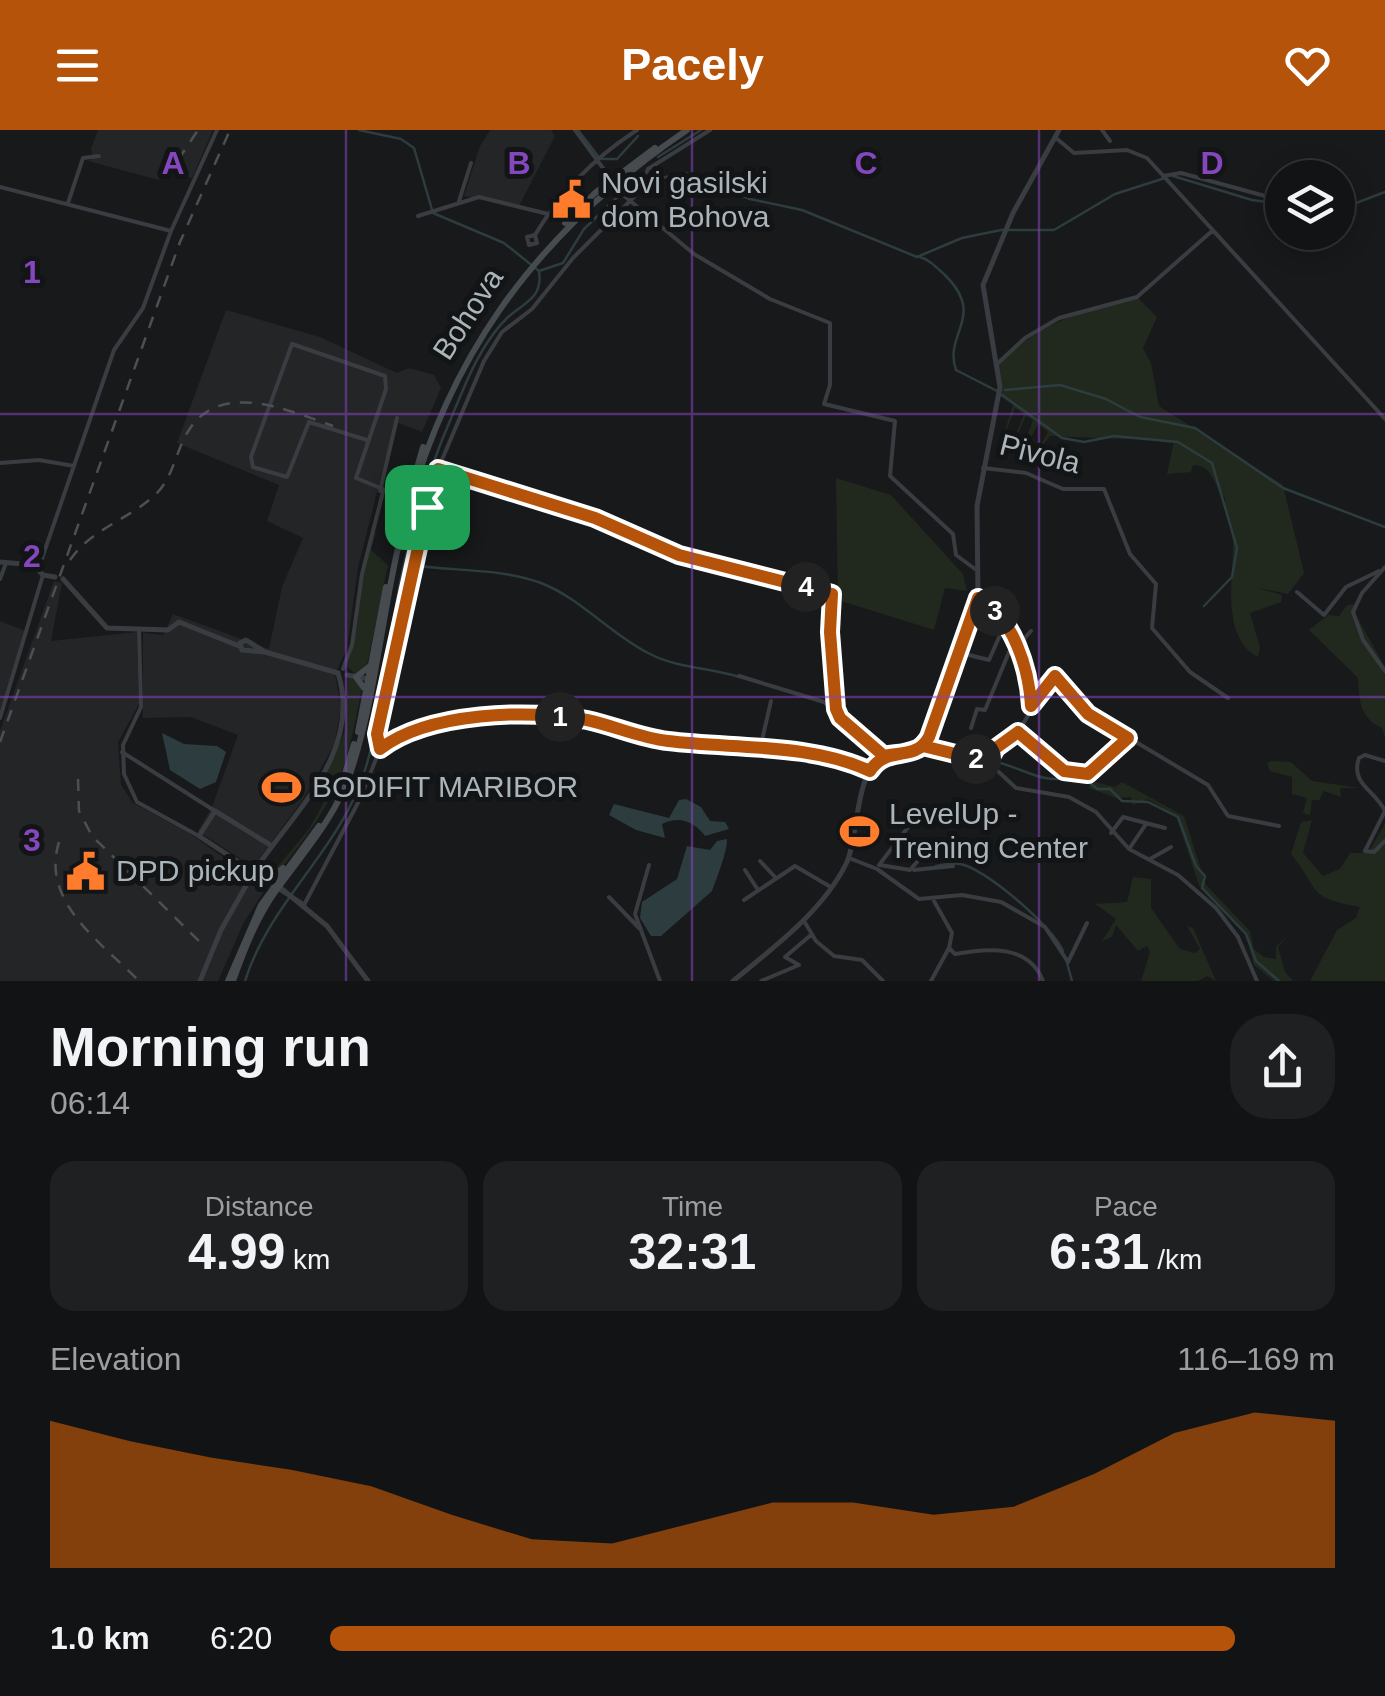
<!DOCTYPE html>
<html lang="en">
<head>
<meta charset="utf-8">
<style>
  body { margin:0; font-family:Arial,sans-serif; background:#1f2022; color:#f1f3f6; height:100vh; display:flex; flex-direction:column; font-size:38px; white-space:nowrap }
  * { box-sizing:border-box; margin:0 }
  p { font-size:32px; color:#9c9ea0 }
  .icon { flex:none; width:55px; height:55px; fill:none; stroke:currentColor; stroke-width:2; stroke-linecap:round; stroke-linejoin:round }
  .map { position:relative; height:851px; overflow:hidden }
  .details { display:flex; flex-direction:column; background:#121314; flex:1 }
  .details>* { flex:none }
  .tools { position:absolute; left:1265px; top:30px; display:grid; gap:20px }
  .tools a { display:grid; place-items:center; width:90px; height:90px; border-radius:50%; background:#121314; box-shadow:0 5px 25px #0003,0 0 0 2px #313234; font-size:50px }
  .pin { position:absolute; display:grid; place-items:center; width:85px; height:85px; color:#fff; margin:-42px; border-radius:20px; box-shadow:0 5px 15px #0006 }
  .km { position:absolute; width:50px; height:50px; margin:-25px; border-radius:50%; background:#222; color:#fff; font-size:28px; line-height:50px; text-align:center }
  .round { display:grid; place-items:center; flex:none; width:105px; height:105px; border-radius:40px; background:#1f2022 }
  .summary { display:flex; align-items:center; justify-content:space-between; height:170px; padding:0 50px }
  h1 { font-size:55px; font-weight:700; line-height:75px }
  .stats { display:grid; grid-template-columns:repeat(3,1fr); gap:15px; height:170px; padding:10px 50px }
  .stats div { display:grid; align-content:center; border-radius:25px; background:#1f2022; text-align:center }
  .stats b { font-size:50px; font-weight:700 }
  .stats small { font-size:28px; font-weight:400 }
  .stats p { font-size:28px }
  .chart { height:280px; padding:20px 50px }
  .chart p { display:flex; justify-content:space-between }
  .chart svg { width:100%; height:180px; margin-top:10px; fill:#b45309; opacity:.7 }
  ul { padding:0 50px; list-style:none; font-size:32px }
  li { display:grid; grid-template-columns:160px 120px 1fr; align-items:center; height:75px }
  li i { height:25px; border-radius:12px; background:#b45309 }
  header { display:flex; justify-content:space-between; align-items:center; height:130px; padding:0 50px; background:#b45309; color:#fff; font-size:45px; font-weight:700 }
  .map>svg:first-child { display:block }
  .built { fill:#242527 }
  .green { fill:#21291f }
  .water { fill:#2d3c3f }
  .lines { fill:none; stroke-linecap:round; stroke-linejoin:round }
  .stream { stroke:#2d3c3f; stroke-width:2.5 }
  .minor { stroke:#393c40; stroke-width:4 }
  .tertiary { stroke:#393c40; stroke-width:5 }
  .secondary { stroke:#464b50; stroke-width:6 }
  .rail { stroke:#4b5055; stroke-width:2.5; stroke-dasharray:12 10; stroke-linecap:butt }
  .route-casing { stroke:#fff; stroke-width:20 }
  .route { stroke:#b45309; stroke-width:12 }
  .grid { fill:none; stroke:#8447be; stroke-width:2.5; stroke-opacity:0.55 }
  .labels { text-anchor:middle; stroke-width:10; stroke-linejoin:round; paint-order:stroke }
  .poi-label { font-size:30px; fill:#a9b4bb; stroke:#131415; text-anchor:start }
  .street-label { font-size:30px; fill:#a9b4bb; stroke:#131415 }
  .grid-label { font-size:32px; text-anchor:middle; font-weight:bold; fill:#8447be; stroke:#131415; stroke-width:10; stroke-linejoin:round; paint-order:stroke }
</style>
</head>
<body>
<header><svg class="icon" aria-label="menu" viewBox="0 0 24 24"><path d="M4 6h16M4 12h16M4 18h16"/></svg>Pacely<svg class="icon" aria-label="heart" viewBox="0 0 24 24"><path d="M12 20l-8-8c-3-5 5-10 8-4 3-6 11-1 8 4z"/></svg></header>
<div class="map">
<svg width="1385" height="851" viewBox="0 0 1385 851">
  <rect width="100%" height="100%" fill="#18191a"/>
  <!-- built -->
  <path class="built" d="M98,0h115l-21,48 -29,-9 -4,11 -71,-19 5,-3 -2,-9z
    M490,0h61l4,6 -36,70 -55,-10 16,-50z
    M226,180l94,27 77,36 12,-5 25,7 7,13 -19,44 -27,-10 -37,145 -11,81 -12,26 6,34 -7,37 -30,53 -51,69 -55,-36 14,-24 26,-72 -47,-18 -48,1v-85l20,2 10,-21 96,35 13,-62 21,-49 -36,-17 12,-36 -102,-42z
    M54,451l8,2 -11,58 86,-9 2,72 -21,38 3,43 12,18 56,30 77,55 -22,34 -26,59h-218v-250z
    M0,491l26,10 -26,80z"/>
  <!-- green -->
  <path class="green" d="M1137,167l20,20 -14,31 8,15 8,43 124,79 21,88 -16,21 -34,-7 28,8 -1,7 -31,11 10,34 -2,10c-37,-19 -25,-78 -25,-112 0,-17 -9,-30 -8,-47 -13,-13 -11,-33 -32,-33l-2,7 -24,2 7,-33 -124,-5 -13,16 11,-20 -10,-8 -22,43 17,-47 -7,-4 -18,39 16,-41 -9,-6 -17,44 15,-47 -14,-10 -3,-30c47,-43 81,-53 141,-68z
    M836,348l55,17 72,79 4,17 -22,-3 -11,42 -96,-30z
    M377,399l-6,21 17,15 -22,105 -10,5 -9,-9c16,-43 9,-97 30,-137z
    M1357,474l-1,11 29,52v71l-3,-10c-22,-10 -23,-27 -24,-50l-49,-48 19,-15 11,1 8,-11z
    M348,548l8,1 6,7c-15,86 -26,115 -82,184l-13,1 -5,-6 16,1 31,-37 23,-42 -9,-6 22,-50z
    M1272,631l19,1 21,19 48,7h-20l1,9 -17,-6 -5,9h-7l-2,15 -7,-2 4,-15 -15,-4v-17l-22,-6 -3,-8z
    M1091,651l24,6 7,-5 62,34 22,69 44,46 4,18 10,8 12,2v-13l11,-9 -9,10 7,25 8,9h-19l-20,-16 -8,-30 -47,-50 -23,-69 -28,-17 -15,6 -2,-8 -15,1 -27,-10z
    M1312,690l-9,33 20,23 17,-7 10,-16h18l17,-29v157h-75l27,-51 19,-12 4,-11c-54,-10 -38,-14 -69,-53l10,-32z
    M1133,747l18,2v29l29,41 15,4 5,-4 -13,-23 6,2 23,53 -9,-5 -9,5h-57l9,-29 -3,-6 -9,5 -22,-26 -4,12 -10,4 14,-22 -21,-15 32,-2z"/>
  <!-- water -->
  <path class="water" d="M162,603l22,11 33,2 9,6 -10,30 -16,7 -30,-19z
    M686,669l15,8 9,14 15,1 4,7 -24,7c-10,-14 -26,-21 -43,-12l3,14 -29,-8 -27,-15 5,-11 55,14 10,-18z
    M727,709c1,10 -11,42 -15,52l-51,45h-10l-11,-18 2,-16 35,-23 10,-33 23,4 7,-9z"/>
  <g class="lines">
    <!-- stream -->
    <path class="stream" d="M578,0l20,26
      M658,27l43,-27
      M602,29h15l21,-23
      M1173,46l79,24 30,4
      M1338,80l47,-18
      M920,127c10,3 16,10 25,18 42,42 -2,58 11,95l41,21
      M539,141l24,-8 21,-34 47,-45 55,-11 64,26 52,11 115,47 45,-19 39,-8h53l61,-36 50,-16
      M1005,260l55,-5 46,14 34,18 55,11 88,60 102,39
      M1002,265l60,43 22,4 30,-6 64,6 34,21 25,85 -5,29 -28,29
      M405,434c45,8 92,3 136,19 41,16 70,52 109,71 27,14 61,14 89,23
      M866,607l28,14
      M946,620l14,3
      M969,625l18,4
      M991,631c20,3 35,13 54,17 19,4 36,-6 52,11h13l12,12 26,1 30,15 18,49 9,10 -3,12 44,46 10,27 23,20
      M936,736c8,-1 17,-4 24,-2 25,4 93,63 103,87
      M1067,833l5,18
      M245,851c25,-80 96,-132 120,-211 21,-67 23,-141 40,-210 11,-49 27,-98 47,-144 14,-34 29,-73 56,-99 17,-15 35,-19 31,-46l-35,-28 -71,-30 -19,-65 -13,-9 -42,-9"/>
    <!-- minor -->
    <path class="minor" d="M575,0l47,64 72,60 76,45 60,24v62l-6,19 71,17 -5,55 63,58 3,21 19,14
      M1102,0l8,11
      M1056,8l18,15 53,-3 20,8 238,261
      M1163,46l18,-3 95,26
      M0,57l171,44
      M459,71l12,-38
      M68,73l15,-45 16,-2
      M418,86l61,-19 69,17
      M535,105l-8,2 2,8 8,-2 -2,-8c25,-42 60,-78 102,-105
      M996,235l29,-27 34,-20 78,-21 75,-66
      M367,310l-58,-18 -22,55 -34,-10 -2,-10 41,-113 93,32 1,13 -30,89 71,29
      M0,333l39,-3 35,6
      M983,338l43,5 37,16h41l26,65 26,30 -4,44 38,44 38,26
      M438,339l157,50 84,36 153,39 -2,38 6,77
      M380,361l17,-73
      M39,437l75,-217 29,-42 28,-77 46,-101
      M1385,437l-23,26 -9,19 10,28 22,31
      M0,449l6,-16
      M1297,462l27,23 22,-28 33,-16
      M978,468l33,36 20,72c-5,26 -31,33 -43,56
      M139,499l2,78 -18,38 1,29 13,28 60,33
      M1017,517l14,-16
      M961,523l28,7 16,-36
      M343,539l9,-24 10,-71 21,-82
      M739,546l85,26 54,48
      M1031,576l24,-30 34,38 119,71 20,31 51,10
      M0,588l43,-143
      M971,598l6,-19 8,1 29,-70
      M1017,602c24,20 41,43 73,42l38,-36
      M923,617l65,15 28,26 53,9 27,15 33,37 49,26 38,33 22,29 19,44
      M380,619c48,-37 151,-40 207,-29 28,6 53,17 81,21 67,8 141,3 202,30
      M760,619l11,-48
      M122,622l93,59
      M1385,631l-20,-6 -6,3c-9,26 16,32 26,53l-20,40 9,1 11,-11
      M874,635l1,-13 9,4
      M1111,703l12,-16 42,11
      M1129,719l17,-25
      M849,728l28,11 42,30 43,-4 39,7 44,25 23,35 19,-39
      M1150,729l21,-12
      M760,731l16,17
      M649,735l-14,49 25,67
      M879,735l33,-43
      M880,735l30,5 26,-30
      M745,740l13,20
      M914,740l39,-4
      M609,767l30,31
      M744,770l51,-34 34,20
      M934,771l18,32 -3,15 6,6c32,-6 74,-10 88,27
      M304,775l56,-106 20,-50 -3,-15 33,-163 28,-102 46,-108 18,-29 30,-23 41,-51 66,-66 9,-23 62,-39
      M804,791l12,20 18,15 28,4 21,21
      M761,851l38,-16 -14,-8 27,-23
      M931,851l18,-33"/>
    <!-- tertiary -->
    <path class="tertiary" d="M0,432l34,3 9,10 12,2
      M63,449l44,49 61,2 11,-8 60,24
      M265,522l-23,-2 -2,-7 6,-3 19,12 73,21
      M347,545l22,4
      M272,716l-57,-35 -16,25 105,69
      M257,737c40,-58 105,-117 81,-194
      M265,745l62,51 41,55
      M200,851l21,-51 31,-55
      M733,851c40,-33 89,-69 113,-117 13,-25 8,-94 38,-108 11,-6 25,-2 38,-8l15,-30 41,-120 -1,-92 23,-119 -17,-102 30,-72 46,-83"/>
    <!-- secondary -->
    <path class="secondary" d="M565,93l30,-30 60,-45
      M396,411l27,-94
      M364,558l-8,-11 14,-11
      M358,602l28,-145
      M343,650l11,-36
      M261,743l15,1 7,-6
      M228,851l33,-76 58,-79
      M233,851c11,-31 23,-62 42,-89 28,-39 61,-75 76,-121 24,-72 30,-149 47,-223 42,-184 134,-313 289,-418"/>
    <!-- rail -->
    <path class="rail" d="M178,30l20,-30
      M70,430c21,-31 58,-40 85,-65 16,-15 19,-35 28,-54 29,-65 102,-32 150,-15
      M0,612l180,-500 50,-112
      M78,649l1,32 13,25 110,108
      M59,712c-19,60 43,101 80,139"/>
  </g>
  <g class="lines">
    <defs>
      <path id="route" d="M427,377l-50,227 3,15c48,-37 150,-40 207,-29 28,6 53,18 81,21 66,8 142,2 202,30 14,-22 33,-12 53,-25l65,16 8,-14 22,-16 46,39 24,3 40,-36 -40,-24 -33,-38 -24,30c-2,-37 -18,-90 -53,-108l-49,139c-11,19 -26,15 -45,19l-44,-38 -4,-9 -6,-77 2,-38 -153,-39 -84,-37 -157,-49 -11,38"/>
    </defs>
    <!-- route casing -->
    <use href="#route" class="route-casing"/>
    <!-- route -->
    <use href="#route" class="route"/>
  </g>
  <!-- grid -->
  <path class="grid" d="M346,0v851M692,0v851M1039,0v851M0,284h1385M0,567h1385"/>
  <!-- icons -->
  <defs>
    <symbol id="civic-bare" viewBox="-9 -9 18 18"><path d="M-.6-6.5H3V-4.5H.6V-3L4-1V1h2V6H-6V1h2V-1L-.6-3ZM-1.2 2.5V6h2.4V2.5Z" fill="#fe7c2c" stroke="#131415" stroke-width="2.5" paint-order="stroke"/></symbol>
    <symbol id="stadium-bare" viewBox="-9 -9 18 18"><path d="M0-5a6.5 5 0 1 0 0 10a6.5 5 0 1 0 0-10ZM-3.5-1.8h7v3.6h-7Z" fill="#fe7c2c" stroke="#131415" stroke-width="2.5" paint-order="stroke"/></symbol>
  </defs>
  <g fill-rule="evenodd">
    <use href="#civic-bare" x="544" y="42" width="55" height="55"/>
    <use href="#stadium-bare" x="254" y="630" width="55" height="55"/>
    <use href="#stadium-bare" x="832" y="674" width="55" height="55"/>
    <use href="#civic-bare" x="58" y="714" width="55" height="55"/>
  </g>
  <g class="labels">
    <!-- poi labels -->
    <g class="poi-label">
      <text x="601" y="63">Novi gasilski<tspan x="601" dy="34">dom Bohova</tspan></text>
      <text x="312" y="667">BODIFIT MARIBOR</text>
      <text x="889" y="694">LevelUp -<tspan x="889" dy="34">Trening Center</tspan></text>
      <text x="116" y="751">DPD pickup</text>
    </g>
    <!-- street labels -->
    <g class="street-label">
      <text transform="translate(468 184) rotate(-57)" y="10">Bohova</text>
      <text transform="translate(1040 324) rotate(14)" y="10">Pivola</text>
    </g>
  </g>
  <g class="grid-label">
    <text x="173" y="44">A</text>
    <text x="519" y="44">B</text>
    <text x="866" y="44">C</text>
    <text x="1212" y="44">D</text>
    <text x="32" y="153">1</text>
    <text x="32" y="437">2</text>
    <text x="32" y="721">3</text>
  </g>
</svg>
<div class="tools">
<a><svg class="icon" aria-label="layers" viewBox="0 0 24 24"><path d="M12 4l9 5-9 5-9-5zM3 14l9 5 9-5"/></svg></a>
</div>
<div class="pin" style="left:427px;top:377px;background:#1e9e55"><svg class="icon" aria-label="arrive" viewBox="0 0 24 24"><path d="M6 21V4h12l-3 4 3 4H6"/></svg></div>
<b class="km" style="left:560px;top:587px">1</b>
<b class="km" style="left:976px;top:629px">2</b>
<b class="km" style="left:995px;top:481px">3</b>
<b class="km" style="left:806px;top:457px">4</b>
</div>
<section class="details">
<div class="summary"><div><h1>Morning run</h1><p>06:14</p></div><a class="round"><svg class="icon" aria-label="share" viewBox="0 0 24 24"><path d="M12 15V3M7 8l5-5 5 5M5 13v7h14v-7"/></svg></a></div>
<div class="stats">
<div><p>Distance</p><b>4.99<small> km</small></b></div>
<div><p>Time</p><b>32:31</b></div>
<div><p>Pace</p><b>6:31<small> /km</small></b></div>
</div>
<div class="chart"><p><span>Elevation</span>116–169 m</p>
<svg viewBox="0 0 160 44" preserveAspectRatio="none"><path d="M0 44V8L10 13L20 17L30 20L40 24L50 31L60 37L70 38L80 33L90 28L100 28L110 31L120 29L130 21L140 11L150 6L160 8V44z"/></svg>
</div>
<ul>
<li><b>1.0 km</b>6:20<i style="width:90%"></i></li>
</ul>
</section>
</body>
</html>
